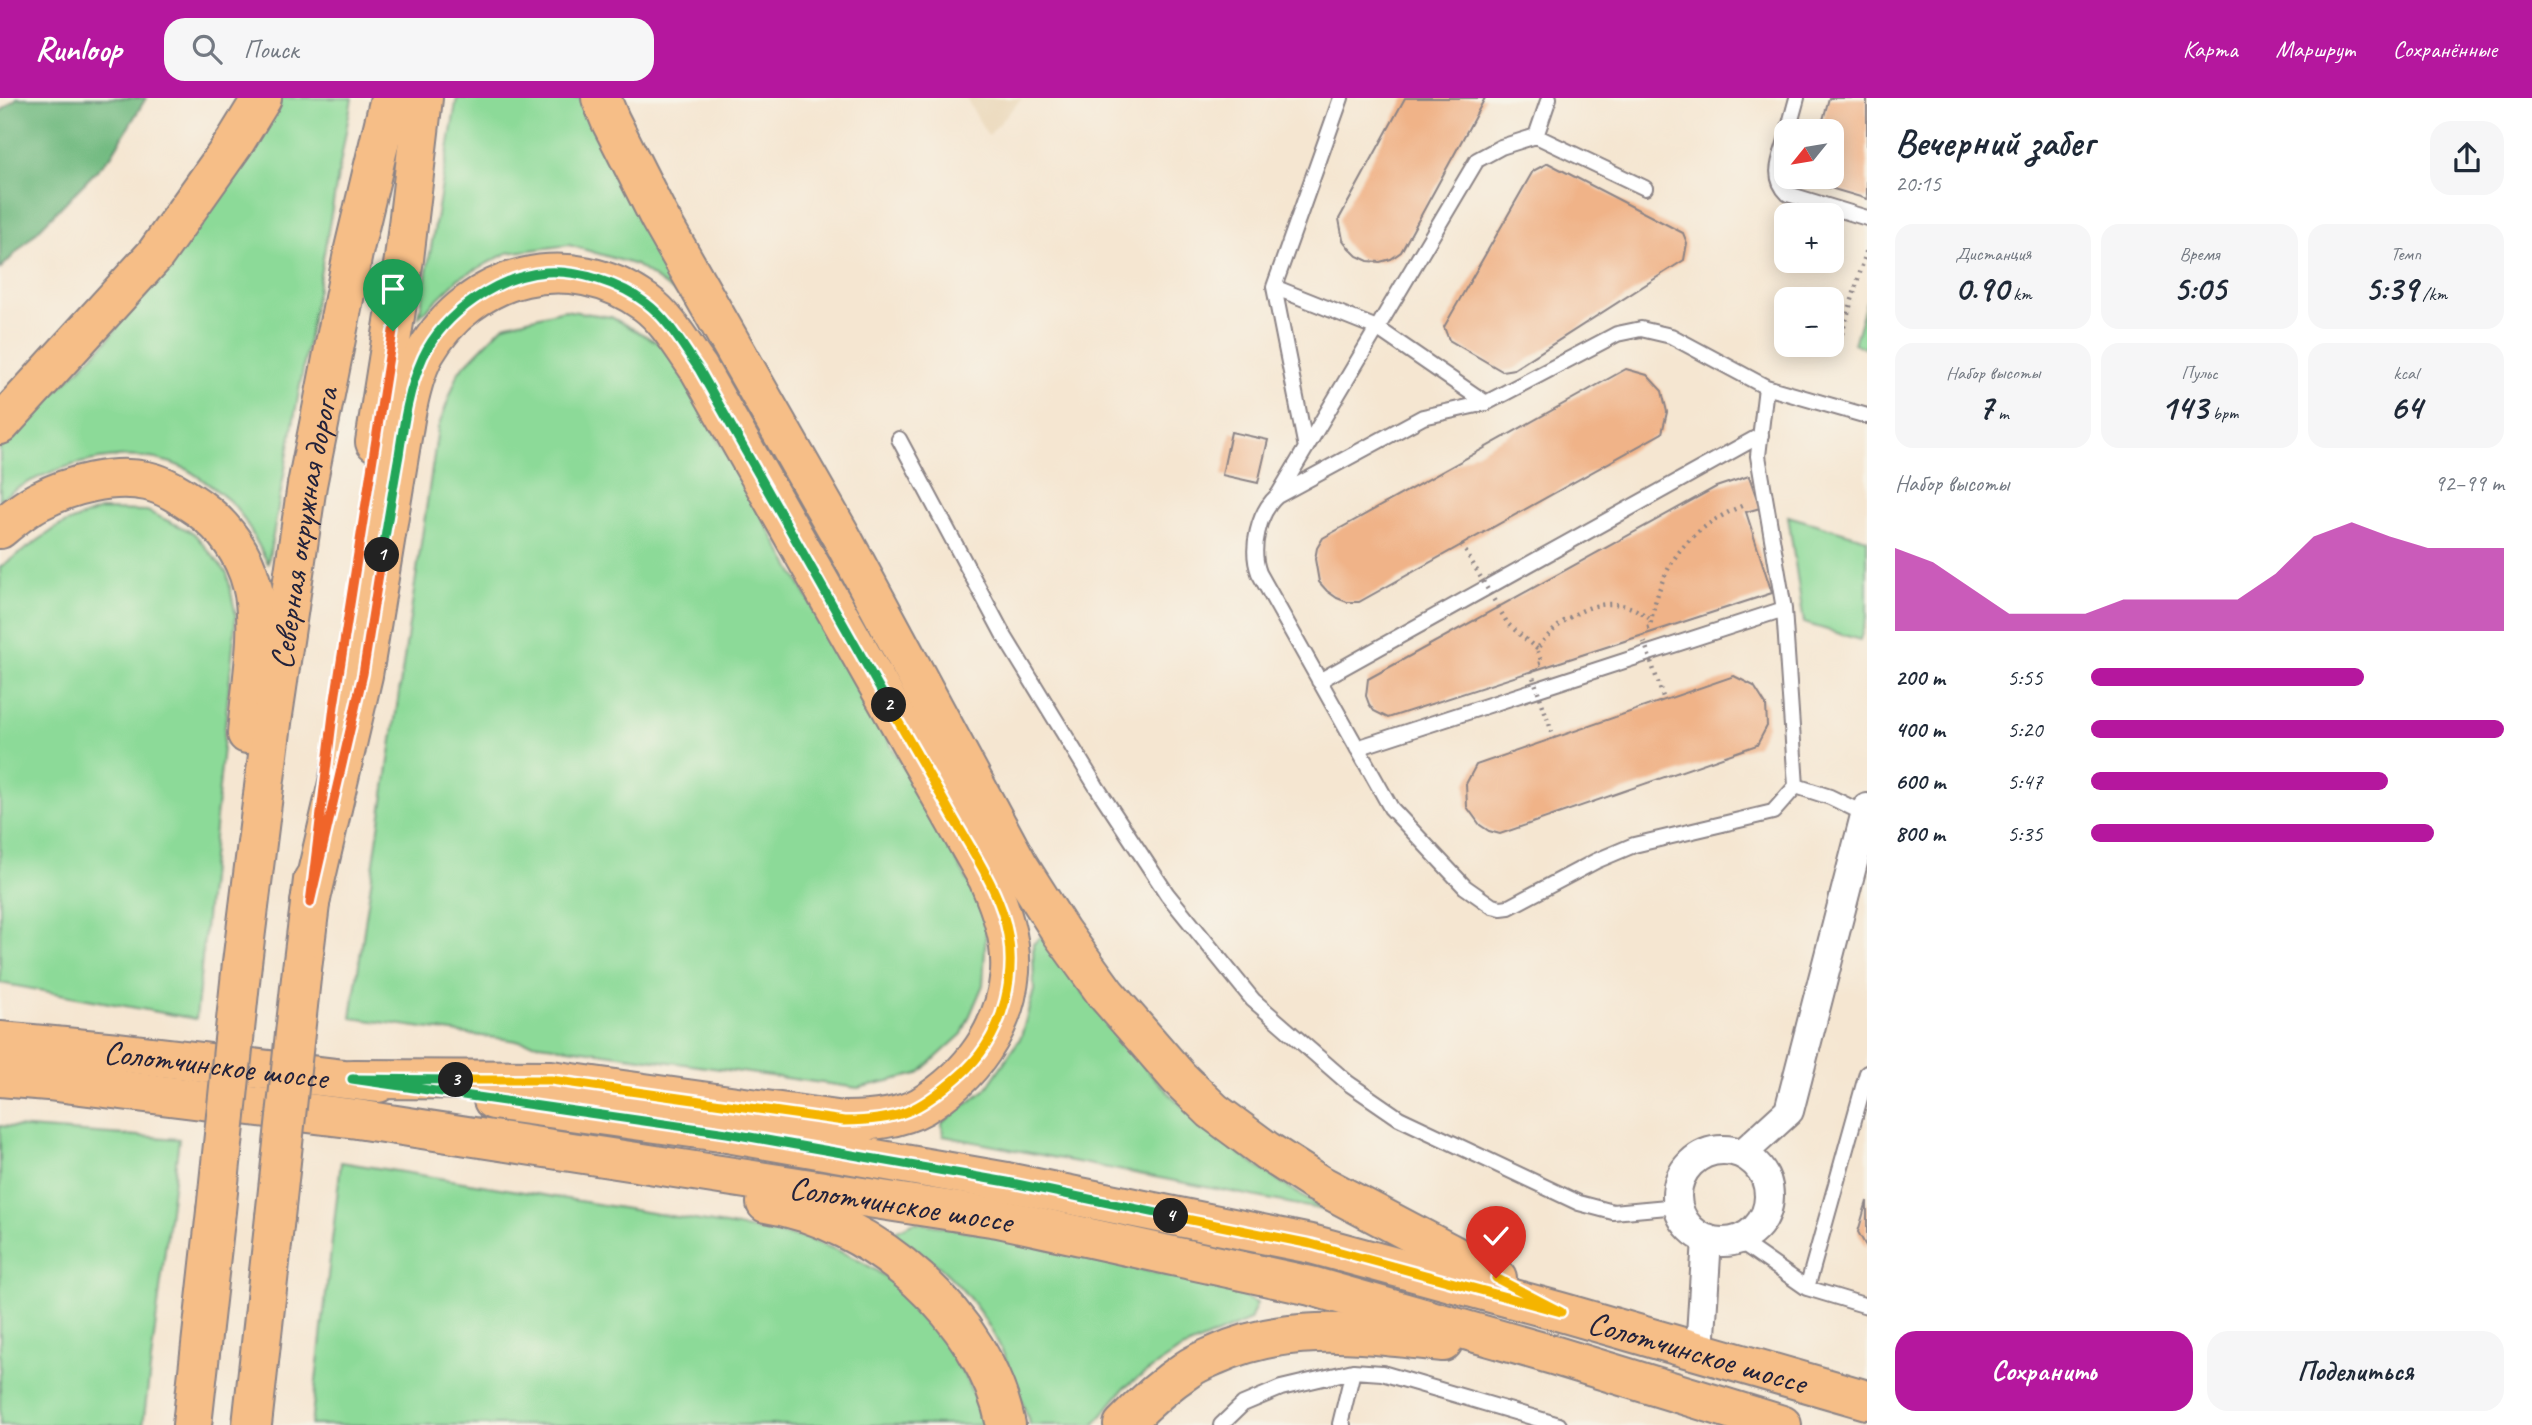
<!DOCTYPE html>
<html lang="ru">
<head>
<meta charset="utf-8">
<style>
  body { margin:0; font-family:Caveat,sans-serif; background:#f6f6f7; color:#1f2937; height:100vh; display:flex; flex-direction:column; font-size:26px; white-space:nowrap }
  * { box-sizing:border-box; margin:0 }
  p { font-size:23px; color:#747a83 }
  .icon { flex:none; width:38px; height:38px; fill:none; stroke:currentColor; stroke-width:2; stroke-linecap:round; stroke-linejoin:round }
  .map { position:relative; flex:1; overflow:hidden }
  .side { display:flex; flex-direction:column; background:#fff; width:665px }
  .side>* { flex:none }
  .needle { width:46px; rotate:240deg }
  .controls { position:absolute; left:1774px; top:21px; display:grid; gap:14px }
  .controls a { display:grid; place-items:center; width:70px; height:70px; border-radius:14px; background:#fff; box-shadow:0 4px 18px #0003; font-size:35px }
  .pin { position:absolute; display:grid; place-items:center; width:60px; height:60px; color:#fff; margin:-72px -30px; border-radius:50% 50% 50% 0; rotate:-45deg; box-shadow:0 0 7px #0007 }
  .pin .icon { rotate:45deg }
  .km { position:absolute; width:35px; height:35px; margin:-18px; border-radius:50%; background:#222; color:#fff; font-size:19px; line-height:35px; text-align:center }
  .round { display:grid; place-items:center; flex:none; width:74px; height:74px; border-radius:21px; background:#f6f6f7 }
  .headline { display:flex; align-items:center; justify-content:space-between; height:119px; padding:0 28px }
  h1 { font-size:38px; font-weight:600; line-height:52px }
  .stats { display:grid; grid-template-columns:repeat(3,1fr); gap:10px; height:119px; padding:7px 28px }
  .stats div { display:grid; align-content:center; border-radius:18px; background:#f6f6f7; text-align:center }
  .stats b { font-size:35px; font-weight:600 }
  .stats small { font-size:19px; font-weight:400 }
  .stats p { font-size:19px }
  .chart { height:196px; padding:14px 28px }
  .chart p { display:flex; justify-content:space-between }
  .chart svg { width:100%; height:126px; margin-top:7px; fill:#b5179e; opacity:.7 }
  .button { display:flex; gap:14px; margin-top:auto; padding:14px 28px }
  .button a { flex:1; height:80px; border-radius:21px; background:#b5179e; color:#fff; font-size:28px; font-weight:600; line-height:80px; text-align:center }
  .button a+a { background:#f6f6f7; color:#1f2937 }
  ul { padding:0 28px; list-style:none; font-size:23px }
  li { display:grid; grid-template-columns:112px 84px 1fr; align-items:center; height:52px }
  li i { height:18px; border-radius:9px; background:#b5179e }
  header { display:flex; align-items:center; gap:42px; box-sizing:border-box; height:98px; padding:0 35px; background:#b5179e; color:#fff }
  header strong { font-size:33px }
  nav { display:flex; gap:38px; margin-inline-start:auto; font-size:24px }
  .search { width:490px; height:63px; background:#f6f6f7; display:flex; align-items:center; gap:18px; box-sizing:border-box; padding:0 24px; border-radius:21px; color:#747a83; font-size:26px }
  main { display:flex; flex:1; min-height:0 }
  .map>svg:first-child { display:block }
  .built { fill:#ebd8ba }
  .green { fill:#8cda98; stroke:#577e6a; stroke-width:2 }
  .forest { fill:#71ba80; stroke:#4a6e5e; stroke-width:2 }
  .building { fill:#f0b388 }
  .lines { fill:none; stroke-linecap:round; stroke-linejoin:round }
  .lane-casing { stroke:#8c8486; stroke-width:18 }
  .street-casing { stroke:#8c8486; stroke-width:32 }
  .primary-casing { stroke:#8c8486; stroke-width:42 }
  .path { stroke:#8c8486; stroke-width:4.5; stroke-dasharray:2 5; stroke-linecap:butt }
  .lane { stroke:#fff; stroke-width:14 }
  .street { stroke:#fff; stroke-width:28 }
  .primary { stroke:#f6be87; stroke-width:38 }
  .primary-bridge-casing { stroke:#8c8486; stroke-width:42; stroke-linecap:butt }
  .path-bridge { stroke:#8c8486; stroke-width:4.5; stroke-dasharray:2 5; stroke-linecap:butt }
  .primary-bridge { stroke:#f6be87; stroke-width:38 }
  .split-1-casing { stroke:#fff; stroke-width:14 }
  .split-2-casing { stroke:#fff; stroke-width:14 }
  .split-3-casing { stroke:#fff; stroke-width:14 }
  .split-4-casing { stroke:#fff; stroke-width:14 }
  .split-5-casing { stroke:#fff; stroke-width:14 }
  .split-1 { stroke:#f0652b; stroke-width:9 }
  .split-2 { stroke:#22a559; stroke-width:9 }
  .split-3 { stroke:#f5b400; stroke-width:9 }
  .split-4 { stroke:#22a559; stroke-width:9 }
  .split-5 { stroke:#f5b400; stroke-width:9 }
  .labels { text-anchor:middle; stroke-width:5; stroke-linejoin:round; paint-order:stroke }
  .street-label { font-size:33px; fill:#22223b; stroke:#f7f3e8 }
</style>
</head>
<body>
<header>
<strong>Runloop</strong>
<div class="search"><svg class="icon" aria-label="search" viewBox="0 0 24 24"><circle cx="10" cy="10" r="6"/><path d="M15 15l6 6"/></svg>Поиск</div>
<nav><a>Карта</a><a>Маршрут</a><a>Сохранённые</a></nav>
</header>
<main>
<div class="map">
<svg width="1867" height="1327" viewBox="0 0 1867 1327">
  <rect width="100%" height="100%" fill="#f7f3e8"/>
  <filter id="ink" filterUnits="userSpaceOnUse"><feTurbulence type="fractalNoise" baseFrequency=".0143" numOctaves="2"/><feDisplacementMap in="SourceGraphic" scale="14" xChannelSelector="R" yChannelSelector="G"/><feConvolveMatrix kernelMatrix="1 2 1 2 8 2 1 2 1" color-interpolation-filters="sRGB"/></filter>
  <filter id="wash" filterUnits="userSpaceOnUse"><feTurbulence type="fractalNoise" baseFrequency=".00686" numOctaves="4" result="noise"/><feDisplacementMap in="SourceGraphic" scale="28" xChannelSelector="R" yChannelSelector="G"/><feGaussianBlur stdDeviation="1.57" result="paint"/><feColorMatrix in="noise" values="0 0 0 0 0 0 0 0 0 0 0 0 0 0 0 0 0 1.4 0 .05"/><feComposite in="paint" operator="in"/></filter>
  <g filter="url(#wash)">
    <rect width="100%" height="100%" fill="#f5e6d1"/>
    <!-- built -->
    <path class="built" d="M966,0h56l-34,38z"/>
    <!-- green -->
    <path class="green" d="M280,0h72l-84,465c-10,-17 -23,-47 -36,-60 -12,-10 -34,-28 -48,-35 -57,-27 -135,-2 -184,31v-51l105,-105 127,-163z
      M457,0h124l21,52 84,150 -50,-35 -67,-20 -62,8 -48,25 -40,39z
      M1867,201v49l-13,-4z
      M564,212l47,7 55,30 321,568 -4,70 -21,49 -44,40 -60,14 -507,-70 87,-590 21,-57 45,-46z
      M100,412l47,1 47,22 33,40 9,43 -40,403 -196,-36v-416l59,-41z
      M1788,418l79,23v77l-7,24 -56,-17z
      M1042,838c44,62 89,121 143,173 42,40 91,70 139,101l-381,-74 -1,-13 44,-34 35,-52 13,-47 -1,-46z
      M0,1028l179,13 -36,286h-143z
      M341,1064l464,76c15,6 31,11 45,18 52,24 89,70 114,119 8,17 17,32 20,50h-673z
      M915,1124l70,12 238,54 34,15 -7,17 -70,30 -55,37 -31,38h-64c-19,-59 -38,-110 -86,-154 -15,-14 -34,-26 -51,-39z"/>
    <!-- forest -->
    <path class="forest" d="M17,0h129l-35,58 -111,113v-157z"/>
    <g id="blocks">
      <!-- building -->
      <path class="building" d="M1405,0h80l-84,154 -10,7 -11,3 -12,-1 -11,-5 -8,-8 -6,-8 -4,-21z
        M1829,0h38v101l-47,-14 2,-8h10v-46h-12z
        M1548,65l135,70 4,10 -3,17 -170,109 -12,2 -53,-31 -5,-13 89,-156z
        M1626,271l21,6 15,16 5,21 -5,21 -303,169h-12l-10,-4 -10,-7 -8,-9 -4,-23 2,-11 6,-10z
        M1231,334l37,8 -10,43 -36,-8z
        M1749,378l11,32 -14,4 26,81 -384,125 -14,-7 -5,-7 -3,-8 2,-17 348,-192z
        M1734,578l20,10 12,19 1,21 -10,19 -257,89 -11,-3 -9,-6 -13,-18 -1,-23 10,-19z
        M1867,1103v47l-9,-16z"/>
    </g>
  </g>
  <g filter="url(#ink)">
    <use href="#blocks" fill-opacity="0" stroke="#8c8486" stroke-width="2"/>
    <g class="lines">
      <defs>
        <path id="lane" d="M1788,33l9,-33
          M1536,38l13,-38
          M1787,39c-6,21 -17,39 1,57l79,24
          M1274,189l103,41 109,75
          M1766,289l-8,69 26,153 12,177
          M1867,318l-101,-29 -95,-51 -30,-7 -24,5 -131,69 -63,14 -146,79c-19,17 -27,53 -18,77l132,235 74,79 27,19 9,2 8,-1 87,-46 38,-16 139,-33 23,-26 34,11 37,18
          M899,341l104,195 93,152 71,108 86,106 95,83 51,35 180,85 34,9 65,-6
          M1306,350l-32,-161 67,-189
          M1278,397l199,-335 24,-13 35,-11 109,52
          M1319,583l442,-246
          M1357,650l427,-139
          M1738,1142l69,48 60,18
          M1807,1190l60,-215
          M1221,1327l22,-21 38,-16 72,-17 29,2 177,52
          M1343,1327l-3,-1 13,-53"/>
        <path id="street" d="M1677 1098a46 46 0 1 1 92 0a46 46 0 1 1-92 0Z
          M1742,1056l47,-43 78,-303
          M1700,1253l7,-112"/>
        <g id="primary">
          <path d="M601,0l9,22 49,97 182,319 178,330 42,66 45,62 73,84 34,33 54,40 50,32 180,95"/>
          <path d="M0,327l155,-170 80,-113 27,-44"/>
          <path d="M375,344l29,-183 19,-161"/>
          <path d="M0,431c12,-10 25,-21 39,-28 31,-16 73,-27 108,-20 19,4 36,16 52,27 26,19 45,46 53,77 11,41 -2,106 -5,149"/>
          <path d="M310,805l53,-228 42,-256c4,-22 9,-46 20,-66 46,-80 145,-105 221,-50 22,16 37,44 53,66l289,510c13,30 24,61 22,93 -5,58 -39,104 -88,134 -23,13 -52,15 -78,15l-293,-41 -199,-1"/>
          <path id="s1" d="M242,865l31,-248 34,-230 46,-232 37,-155"/>
          <path d="M302,871l11,-89"/>
          <path id="s2" d="M0,943l118,11 260,31"/>
          <path id="s3" d="M0,979l48,4 309,38 641,99 313,68 242,69 229,70"/>
          <path id="s4" d="M493,1002l234,33 280,49 304,62 250,68 306,88"/>
          <path d="M766,1105c108,17 218,114 240,222"/>
          <path d="M192,1327l24,-214"/>
          <path d="M252,1327l23,-208"/>
          <path d="M1123,1327c20,-21 41,-40 65,-56 8,-6 19,-10 28,-14 73,-34 150,-21 227,-13"/>
        </g>
      </defs>
      <!-- lane casing -->
      <use href="#lane" class="lane-casing"/>
      <!-- street casing -->
      <use href="#street" class="street-casing"/>
      <!-- primary casing -->
      <use href="#primary" class="primary-casing"/>
      <!-- path -->
      <path class="path" d="M1836,256l31,-105
        M1498,509l10,17 29,25
        M1647,530l3,-1c10,-62 37,-98 94,-122
        M1539,566l3,-1 -5,-14c26,-36 74,-64 114,-29"/>
      <!-- lane -->
      <use href="#lane" class="lane"/>
      <!-- street -->
      <use href="#street" class="street"/>
      <!-- primary -->
      <use href="#primary" class="primary"/>
      <defs>
        <path id="primary-bridge" d="M216,1113l26,-248
          M275,1119l27,-248"/>
      </defs>
      <!-- primary-bridge casing -->
      <use href="#primary-bridge" class="primary-bridge-casing"/>
      <!-- path-bridge -->
      <path class="path-bridge" d="M1462,447l36,62
        M1642,537l22,65
        M1531,573l23,67"/>
      <!-- primary-bridge -->
      <use href="#primary-bridge" class="primary-bridge"/>
    </g>
  </g>
  <g class="lines" filter="url(#ink)">
    <defs>
      <path id="split-1" d="M382,457l-19,119 -53,229 24,-197 59,-375"/>
      <path id="split-2" d="M382,457c6,-34 11,-67 17,-100 5,-34 10,-67 24,-98 21,-44 74,-81 123,-85 32,-2 74,11 100,31 23,17 37,44 53,66l190,336"/>
      <path id="split-3" d="M456,982h95l293,41c55,0 75,-10 115,-45 47,-40 62,-108 43,-165 -12,-35 -34,-67 -52,-99 -20,-36 -41,-71 -61,-107"/>
      <path id="split-4" d="M456,982l-104,-1 375,54 280,49 164,34"/>
      <path id="split-5" d="M1171,1118l140,28 250,68 -65,-34"/>
    </defs>
    <!-- split-1 casing -->
    <use href="#split-1" class="split-1-casing"/>
    <!-- split-2 casing -->
    <use href="#split-2" class="split-2-casing"/>
    <!-- split-3 casing -->
    <use href="#split-3" class="split-3-casing"/>
    <!-- split-4 casing -->
    <use href="#split-4" class="split-4-casing"/>
    <!-- split-5 casing -->
    <use href="#split-5" class="split-5-casing"/>
    <!-- split-1 -->
    <use href="#split-1" class="split-1"/>
    <!-- split-2 -->
    <use href="#split-2" class="split-2"/>
    <!-- split-3 -->
    <use href="#split-3" class="split-3"/>
    <!-- split-4 -->
    <use href="#split-4" class="split-4"/>
    <!-- split-5 -->
    <use href="#split-5" class="split-5"/>
  </g>
  <g class="labels">
    <!-- street labels -->
    <g class="street-label">
      <text dy="12" stroke="none"><textPath href="#s1" startOffset="439">Северная окружная дорога</textPath></text>
      <text dy="12" stroke="none"><textPath href="#s2" startOffset="217">Солотчинское шоссе</textPath></text>
      <text dy="12" stroke="none"><textPath href="#s3" startOffset="910">Солотчинское шоссе</textPath></text>
      <text dy="12" stroke="none"><textPath href="#s4" startOffset="1232">Солотчинское шоссе</textPath></text>
    </g>
  </g>
</svg>
<div class="controls">
<a><svg class="needle" viewBox="-14 -14 28 28"><path d="M0-13l5 13h-10z" fill="#e53935"/><path d="M0 13l5-13h-10z" fill="#747a83"/></svg></a>
<a>+</a>
<a>−</a>
</div>
<div class="pin" style="left:393px;top:233px;background:#1e9e55"><svg class="icon" aria-label="arrive" viewBox="0 0 24 24"><path d="M6 21V4h12l-3 4 3 4H6"/></svg></div>
<div class="pin" style="left:1496px;top:1180px;background:#d93025"><svg class="icon" aria-label="check" viewBox="0 0 24 24"><path d="M5 12l5 5 9-10"/></svg></div>
<b class="km" style="left:382px;top:457px">1</b>
<b class="km" style="left:889px;top:607px">2</b>
<b class="km" style="left:456px;top:982px">3</b>
<b class="km" style="left:1171px;top:1118px">4</b>
</div>
<section class="side">
<div class="headline"><div><h1>Вечерний забег</h1><p>20:15</p></div><a class="round"><svg class="icon" aria-label="share" viewBox="0 0 24 24"><path d="M12 15V3M7 8l5-5 5 5M5 13v7h14v-7"/></svg></a></div>
<div class="stats">
<div><p>Дистанция</p><b>0.90<small> km</small></b></div>
<div><p>Время</p><b>5:05</b></div>
<div><p>Темп</p><b>5:39<small> /km</small></b></div>
</div>
<div class="stats">
<div><p>Набор высоты</p><b>7<small> m</small></b></div>
<div><p>Пульс</p><b>143<small> bpm</small></b></div>
<div><p>kcal</p><b>64</b></div>
</div>
<div class="chart"><p><span>Набор высоты</span>92–99 m</p>
<svg viewBox="0 0 160 44" preserveAspectRatio="none"><path d="M0 44V15L10 20L20 29L30 38L40 38L50 38L60 33L70 33L80 33L90 33L100 24L110 11L120 6L130 11L140 15L150 15L160 15V44z"/></svg>
</div>
<ul>
<li><b>200 m</b>5:55<i style="width:66%"></i></li>
<li><b>400 m</b>5:20<i style="width:100%"></i></li>
<li><b>600 m</b>5:47<i style="width:72%"></i></li>
<li><b>800 m</b>5:35<i style="width:83%"></i></li>
</ul>
<div class="button"><a>Сохранить</a><a>Поделиться</a></div>
</section>
</main>
</body>
</html>
